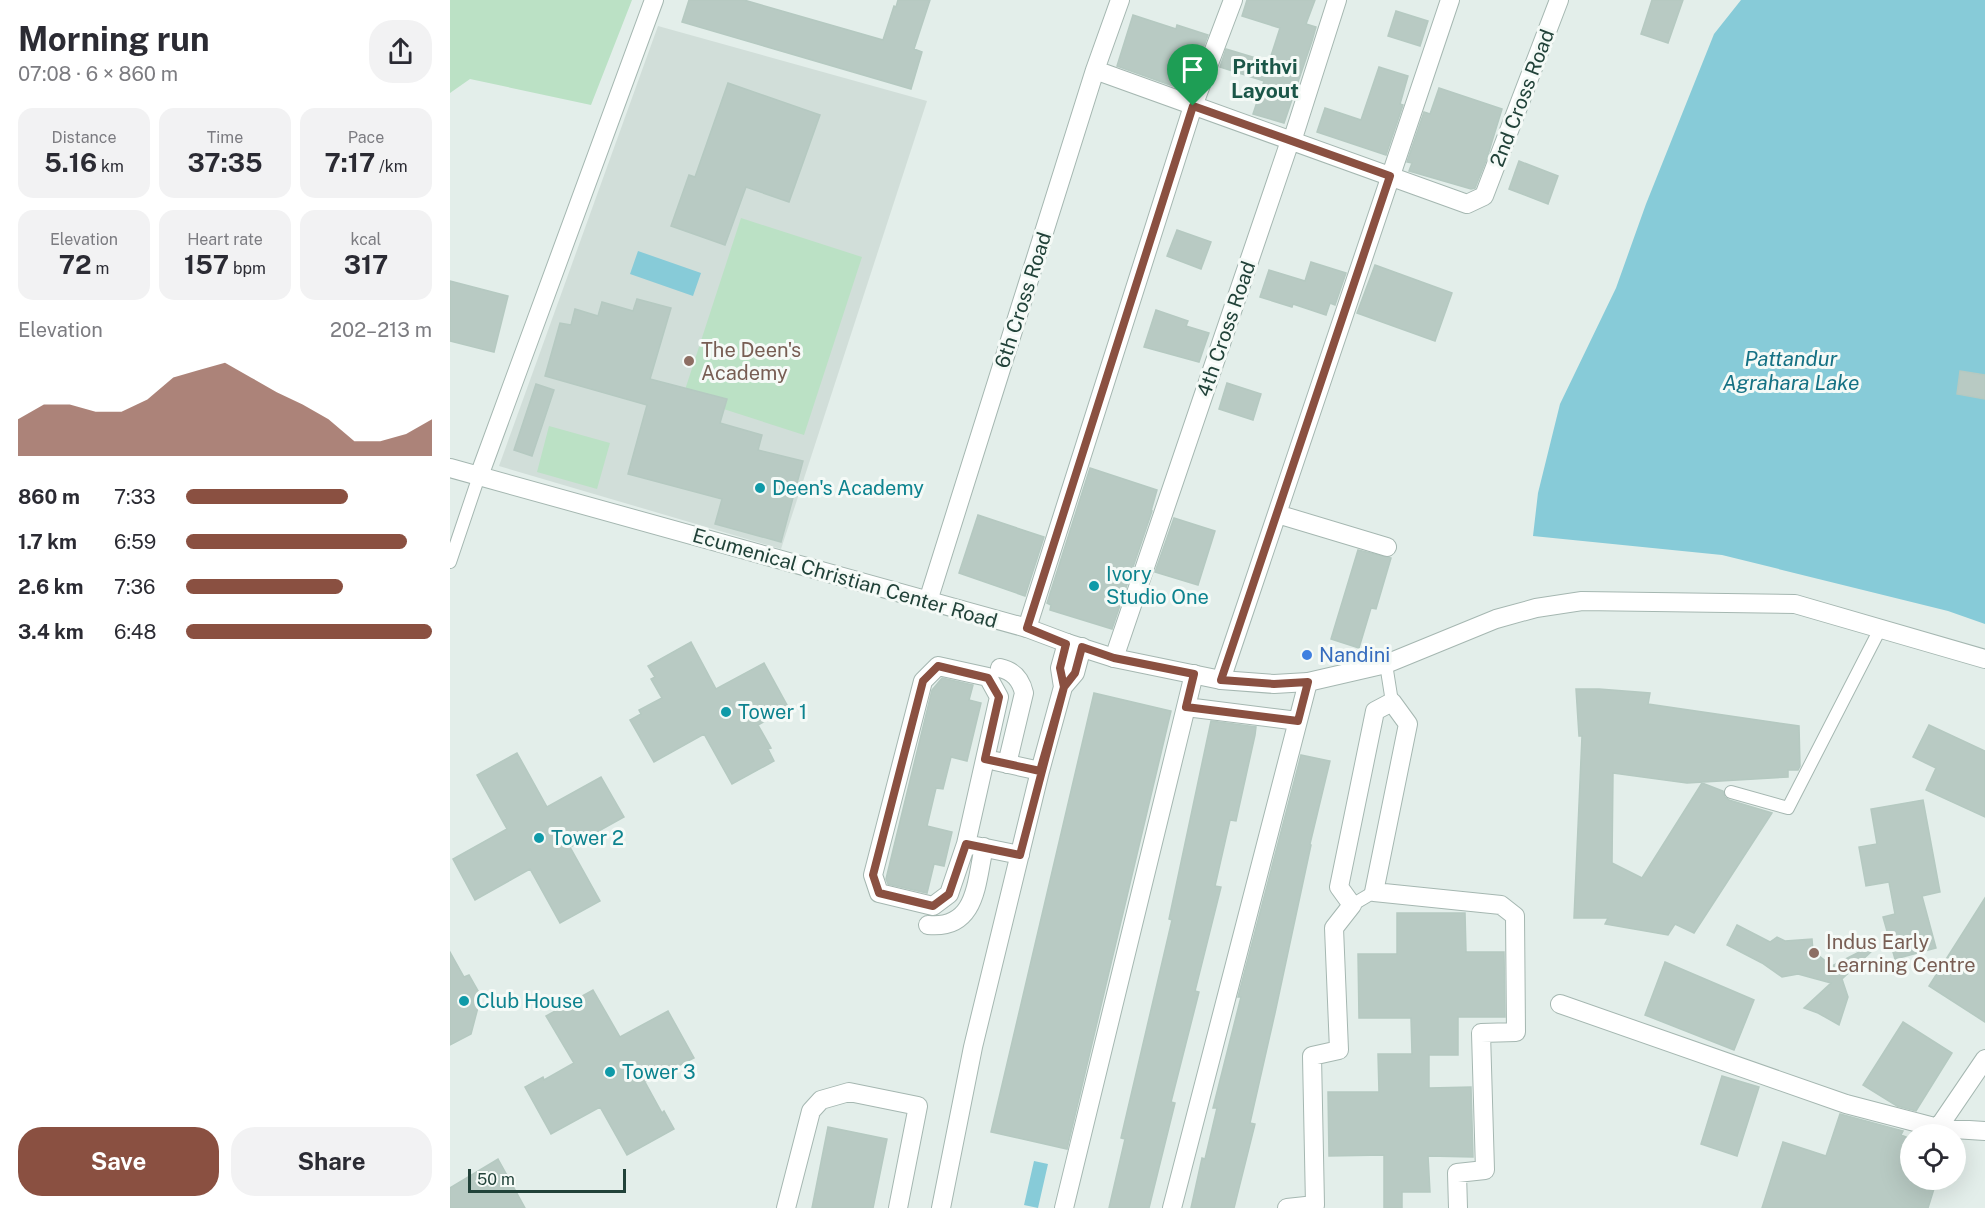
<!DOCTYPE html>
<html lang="en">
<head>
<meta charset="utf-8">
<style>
  body { margin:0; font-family:"Public Sans",sans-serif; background:#f2f2f3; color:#2b2b33; height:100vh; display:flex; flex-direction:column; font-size:22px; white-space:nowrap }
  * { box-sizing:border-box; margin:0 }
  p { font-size:20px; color:#7c7c81 }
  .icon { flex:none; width:33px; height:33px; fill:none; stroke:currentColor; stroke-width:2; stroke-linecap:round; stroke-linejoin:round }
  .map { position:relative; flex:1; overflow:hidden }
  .panel { display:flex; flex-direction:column; background:#fff; width:450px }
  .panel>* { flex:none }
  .buttons { position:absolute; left:1450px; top:1124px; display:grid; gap:12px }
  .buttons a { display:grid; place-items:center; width:66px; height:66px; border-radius:50%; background:#fff; box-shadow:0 6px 24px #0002; font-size:30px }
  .scale { position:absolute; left:18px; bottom:15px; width:158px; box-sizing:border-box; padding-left:6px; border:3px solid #214239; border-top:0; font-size:16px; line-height:21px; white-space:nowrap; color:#214239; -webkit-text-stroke:4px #f5faf7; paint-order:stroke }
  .pin { position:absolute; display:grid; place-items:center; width:51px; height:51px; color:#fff; margin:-62px -26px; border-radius:50% 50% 50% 0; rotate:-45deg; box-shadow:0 0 6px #0007 }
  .pin .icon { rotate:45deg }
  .round { display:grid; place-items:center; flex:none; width:63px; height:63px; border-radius:24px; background:#f2f2f3 }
  .headline { display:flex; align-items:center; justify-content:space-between; height:102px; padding:0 18px }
  h1 { font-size:33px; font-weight:700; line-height:45px }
  .metrics { display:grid; grid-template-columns:repeat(3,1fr); gap:9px; height:102px; padding:6px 18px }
  .metrics div { display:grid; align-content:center; border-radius:15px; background:#f2f2f3; text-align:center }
  .metrics b { font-size:26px; font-weight:700 }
  .metrics small { font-size:16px; font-weight:400 }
  .metrics p { font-size:16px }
  .chart { height:168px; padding:12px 18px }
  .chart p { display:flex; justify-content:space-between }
  .chart svg { width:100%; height:108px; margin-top:6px; fill:#8a5041; opacity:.7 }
  .primary-button { display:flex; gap:12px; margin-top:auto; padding:12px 18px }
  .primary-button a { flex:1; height:69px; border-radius:24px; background:#8a5041; color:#fff; font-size:24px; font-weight:700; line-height:69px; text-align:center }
  .primary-button a+a { background:#f2f2f3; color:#2b2b33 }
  ul { padding:0 18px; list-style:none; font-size:20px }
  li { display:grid; grid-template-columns:96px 72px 1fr; align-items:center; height:45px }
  li i { height:15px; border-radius:8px; background:#8a5041 }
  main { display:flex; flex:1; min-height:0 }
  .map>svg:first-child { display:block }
  .built { fill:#d1ded9 }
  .green { fill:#bbe1c5 }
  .water { fill:#87cbd8 }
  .building { fill:#b8cac3; stroke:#b5c9c1; stroke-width:1.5 }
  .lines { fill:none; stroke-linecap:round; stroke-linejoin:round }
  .service-casing { stroke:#a5b7b1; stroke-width:14 }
  .minor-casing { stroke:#a5b7b1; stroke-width:20 }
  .tertiary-casing { stroke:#a5b7b1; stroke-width:20 }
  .service { stroke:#fff; stroke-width:12 }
  .minor { stroke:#fff; stroke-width:18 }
  .tertiary { stroke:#fff; stroke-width:18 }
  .route-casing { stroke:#fff; stroke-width:12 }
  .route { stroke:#8a5041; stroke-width:8 }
  .education-dot { fill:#8d6e63; stroke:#f5faf7; stroke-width:2 }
  .culture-dot { fill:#0f9aa8; stroke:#f5faf7; stroke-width:2 }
  .shop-dot { fill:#3f7fe0; stroke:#f5faf7; stroke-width:2 }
  .labels { text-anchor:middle; stroke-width:6; stroke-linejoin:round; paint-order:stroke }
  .street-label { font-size:20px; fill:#214239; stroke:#f5faf7 }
  .education-label { font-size:20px; fill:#785e54; stroke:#f5faf7; text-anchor:start }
  .culture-label { font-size:20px; fill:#0d838f; stroke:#f5faf7; text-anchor:start }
  .shop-label { font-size:20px; fill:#366cbe; stroke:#f5faf7; text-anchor:start }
  .neighbourhood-label { font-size:21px; font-weight:bold; fill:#1b5648; stroke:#f5faf7 }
  .water-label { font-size:21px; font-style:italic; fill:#157184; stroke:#f5faf7 }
</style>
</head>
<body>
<main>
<section class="panel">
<div class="headline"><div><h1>Morning run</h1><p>07:08 · 6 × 860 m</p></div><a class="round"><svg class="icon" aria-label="share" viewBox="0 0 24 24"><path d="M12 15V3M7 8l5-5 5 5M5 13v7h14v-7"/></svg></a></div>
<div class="metrics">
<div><p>Distance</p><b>5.16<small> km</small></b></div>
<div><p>Time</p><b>37:35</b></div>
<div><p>Pace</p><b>7:17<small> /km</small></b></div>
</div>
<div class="metrics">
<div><p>Elevation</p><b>72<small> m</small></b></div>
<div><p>Heart rate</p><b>157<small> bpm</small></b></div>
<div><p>kcal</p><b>317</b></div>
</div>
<div class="chart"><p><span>Elevation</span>202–213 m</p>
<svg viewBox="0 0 160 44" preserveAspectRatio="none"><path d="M0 44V29L10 23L20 23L30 26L40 26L50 21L60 12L70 9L80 6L90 12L100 18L110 23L120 29L130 38L140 38L150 35L160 29V44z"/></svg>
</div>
<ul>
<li><b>860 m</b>7:33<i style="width:66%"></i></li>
<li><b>1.7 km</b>6:59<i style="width:90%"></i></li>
<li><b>2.6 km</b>7:36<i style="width:64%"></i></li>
<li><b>3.4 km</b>6:48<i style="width:100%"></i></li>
</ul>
<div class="primary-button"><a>Save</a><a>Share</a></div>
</section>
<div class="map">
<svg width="1535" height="1208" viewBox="0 0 1535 1208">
  <rect width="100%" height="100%" fill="#e3eeea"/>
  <!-- built -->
  <path class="built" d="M208,26l269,75 -146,448 -282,-83z"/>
  <!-- green -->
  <path class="green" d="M0,0h182l-41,105 -121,-26 -20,14z
    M291,218l121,39 -58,178 -121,-39z
    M99,426l61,17 -13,46 -60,-17z"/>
  <!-- water -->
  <path class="water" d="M1291,0h244v624l-37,-13 -226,-56 -189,-19 5,-43 22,-89 56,-116 30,-84 68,-170z
    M188,251l63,22 -8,23 -63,-22z
    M584,1161l14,3 -10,44 -14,-3z"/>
  <!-- building -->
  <path class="building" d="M239,0h55l139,40 11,-34 2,1 2,-7h32l-16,49 8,3 -11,37 -229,-67z
    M797,0h68l-9,24 10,3 -4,14 -28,82 -31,-9 11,-33 -44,-14 6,-18 43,13 11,-34 -38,-12z
    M1202,0h31l-15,43 -27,-9z
    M946,11l32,10 -8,25 -32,-10z
    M683,15l43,14 1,-4 31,10 -21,56 -70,-25z
    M929,67l29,9 -8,28 3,1 -17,50 -69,-23 8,-24 36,12z
    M278,83l92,32 -31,87 -43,-15 -21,58 -54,-19 18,-51 6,2z
    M989,88l63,21 -15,49 -12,30 -4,1 -62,-18 3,-8 -5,-1 17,-50 6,2z
    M1069,161l39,15 -10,28 -39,-15z
    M727,230l34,12 -10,27 -34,-13z
    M861,262l35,11 -11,32 -5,-2 -4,12 -33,-11 -1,3 -32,-10 9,-27 36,11z
    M925,265l77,28 -17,48 -78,-28z
    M0,281l58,15 -14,56 -44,-11z
    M187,299l34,9 -21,71 77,20 -7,24 42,12 -4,15 45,11 -22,81 -66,-18 7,-25 -94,-25 19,-69 -102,-29 15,-53 11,2 4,-16 23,7 4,-14 31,9z
    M706,310l32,11 -2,5 23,7 -10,29 -55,-15z
    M1510,371l25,4v24l-28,-5z
    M777,383l34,11 -8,26 -34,-11z
    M86,384l18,6 -22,66 -18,-6z
    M640,468l67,22 -6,21h1l-40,118 -62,-19 1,-5 -4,-2z
    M528,515l66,22 -19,59 -66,-23z
    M724,518l41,13 -17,54 -43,-13z
    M908,550l33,8 -15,51 -5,-1 -12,40 -28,-9z
    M241,642l25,47 48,-26 23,42 -11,6 1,3 -19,11 13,23 -3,1 6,12 -42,23 -28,-50 -50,28 -24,-42 11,-6 -2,-4 23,-12 -11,-19 4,-2 -7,-11z
    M492,678l31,7 -4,15 12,3 -14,58 -16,-4 -8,32 -7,-1 -9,38 25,6 -8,34 -10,-2 -7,29 -39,-9 -2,-5 46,-189z
    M1126,689h23l51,4 -2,11 151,22 1,40 -2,4h-10v7l-101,6 -74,-10 -1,90 30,15 60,-95 21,8 2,6 4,3 43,13 -78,120 -19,-9 -7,11 -63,-11 3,-6h-34l8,-182h-3z
    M644,693l77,18 -104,438 -76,-17z
    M761,721l45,6 -1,8 -19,86 -6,-1 -15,66 6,1 -26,104 4,1 -28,110 4,1 -26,105h-40l16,-69 -4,-1 51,-218 -3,-1z
    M1479,725l56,26v66l-59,-27 10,-22 -23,-11z
    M67,753l30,54 54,-30 23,40 -54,30 30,54 -40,22 -30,-54 -55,31 -22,-41 54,-30 -30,-54z
    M851,755l29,6 -20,83 1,1 -36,168 -25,110 5,1 -21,84h-43l11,-50 3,1 12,-51h-4l28,-111h-3z
    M1473,800l17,92 -18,4 14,52 -41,11 -12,-42 12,-3 -6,-32 -23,4 -7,-39 18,-3 -6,-35z
    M1535,898v124l-56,-36z
    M947,913h68l1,39h38l1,65h-47v38h-29v33l42,-1 2,70 -45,-1 2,36h-28v16h-18v-53l-55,1 -1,-64h51l-1,-38h34l-1,-36h-52l-1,-64h39z
    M1287,925l33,17 7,-5 8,4 27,-2 1,12 19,15 37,-19 3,4 -30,28 6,18 -9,28 -21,-12 -14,-5 27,-25 -33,-9 -16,3 -20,-14 -35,-18z
    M0,952l14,25 5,-2 12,21 -10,38 -21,11z
    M1215,962l89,38 -20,50 -89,-35z
    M143,990l27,47 48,-26 26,47 -18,9 -1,-2 -30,17 17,31 2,-2 10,18 -47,26 -27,-48 -49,27 -26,-47 18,-10 1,3 30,-17 -28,-47z
    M1453,1022l49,31 -36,58 -19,-5 -34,-21z
    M1272,1076l37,11 -22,69 -36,-12z
    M1390,1114l63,17 -2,4 10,4v40h26l-9,29h-166l21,-66 43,14z
    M378,1127l59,12 -14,69h-61z
    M48,1159l27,49h-75v-20z"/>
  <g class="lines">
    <defs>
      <path id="service" d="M0,562l29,-86
        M936,664l6,38
        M1281,792l57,16 92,-179
        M902,905l22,-13"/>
      <path id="minor" d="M645,70l372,134 17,-8 75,-196
        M827,514l110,33
        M478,601l167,-531 25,-70
        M577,628l166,-522 40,-106
        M617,643l-7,25 3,19 12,-14 7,-26
        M664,658l176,-517 4,-6 43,-135
        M488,666l50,11 11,20 -33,147 -17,50 -16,12 -54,-13 -6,-18 50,-194z
        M550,668c14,3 21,12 24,25l-17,71
        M771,680l229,-680
        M736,707l112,14
        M545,761l45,10
        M521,845l49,10
        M478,925c49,5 48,-43 56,-78
        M1110,1004l286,100 92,24 47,3
        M1488,1128l47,-69
        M336,1208l25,-97 10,-11 28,-8 69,14 -20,102
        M491,1208l32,-161 67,-276 23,-84
        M614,1208l130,-534
        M722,1208l136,-526
        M837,1208l28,-3 -3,-149 27,-6 -5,-122 18,-23 -13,-18 36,-176 17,-9 16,22 -34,168 127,13 14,11 1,116 -35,1 4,137 -28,3 1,35"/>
      <path id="tertiary" d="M0,468l577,160 40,15 47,15 107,22 53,4 34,-2 78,-18 110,-45 40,-11 46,-7 213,3 190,55
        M29,476l175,-476"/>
    </defs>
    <!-- service casing -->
    <use href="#service" class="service-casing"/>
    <!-- minor casing -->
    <use href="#minor" class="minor-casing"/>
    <!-- tertiary casing -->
    <use href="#tertiary" class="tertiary-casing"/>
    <!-- service -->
    <use href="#service" class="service"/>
    <!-- minor -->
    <use href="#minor" class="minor"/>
    <!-- tertiary -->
    <use href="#tertiary" class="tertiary"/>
  </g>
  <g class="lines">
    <defs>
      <path id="route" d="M743,106l-166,522 39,16 -6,24 4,19 -24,84 -55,-12 14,-62 -11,-19 -50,-12 -15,15 -50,194 6,18 54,13 16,-12 17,-50 54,11 44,-168 11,-14 7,-26 32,11 80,16 -8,33 112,14 10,-39 -34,2 -53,-4 169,-504 -197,-70"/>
    </defs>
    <!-- route casing -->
    <use href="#route" class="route-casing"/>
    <!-- route -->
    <use href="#route" class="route"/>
  </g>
  <!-- markers -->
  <g class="education-dot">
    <circle cx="239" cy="361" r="6"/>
    <circle cx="1364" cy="953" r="6"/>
  </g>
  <g class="culture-dot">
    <circle cx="310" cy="488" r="6"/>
    <circle cx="644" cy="586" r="6"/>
    <circle cx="276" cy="712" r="6"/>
    <circle cx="89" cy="838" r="6"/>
    <circle cx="14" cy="1001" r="6"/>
    <circle cx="160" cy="1072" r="6"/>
  </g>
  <circle class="shop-dot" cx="857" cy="655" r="6"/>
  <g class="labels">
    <!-- street labels -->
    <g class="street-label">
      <text transform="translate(1072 98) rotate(-69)" y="7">2nd Cross Road</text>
      <text transform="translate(573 300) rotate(-72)" y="7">6th Cross Road</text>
      <text transform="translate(776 329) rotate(-71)" y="7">4th Cross Road</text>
      <text transform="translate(395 578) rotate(16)" y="7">Ecumenical Christian Center Road</text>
    </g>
    <!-- education labels -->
    <g class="education-label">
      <text x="251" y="357">The Deen's<tspan x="251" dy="23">Academy</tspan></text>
      <text x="1376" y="949">Indus Early<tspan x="1376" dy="23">Learning Centre</tspan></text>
    </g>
    <!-- culture labels -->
    <g class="culture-label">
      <text x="322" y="495">Deen's Academy</text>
      <text x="656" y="581">Ivory<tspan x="656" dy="23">Studio One</tspan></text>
      <text x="288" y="719">Tower 1</text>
      <text x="101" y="845">Tower 2</text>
      <text x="26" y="1008">Club House</text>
      <text x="172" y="1079">Tower 3</text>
    </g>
    <!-- shop labels -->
    <g class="shop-label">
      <text x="869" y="662">Nandini</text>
    </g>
    <!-- neighbourhood labels -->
    <g class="neighbourhood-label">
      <text x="815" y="74">Prithvi<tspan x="815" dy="24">Layout</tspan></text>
    </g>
    <!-- water labels -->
    <g class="water-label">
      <text x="1341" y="366">Pattandur<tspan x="1341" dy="24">Agrahara Lake</tspan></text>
    </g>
  </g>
</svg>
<div class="buttons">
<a><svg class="icon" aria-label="locate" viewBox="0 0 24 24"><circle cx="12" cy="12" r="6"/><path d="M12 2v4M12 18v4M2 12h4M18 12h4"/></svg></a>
</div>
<div class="scale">50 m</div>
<div class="pin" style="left:743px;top:106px;background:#1e9e55"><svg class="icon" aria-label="arrive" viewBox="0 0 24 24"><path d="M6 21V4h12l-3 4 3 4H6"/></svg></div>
</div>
</main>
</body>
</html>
